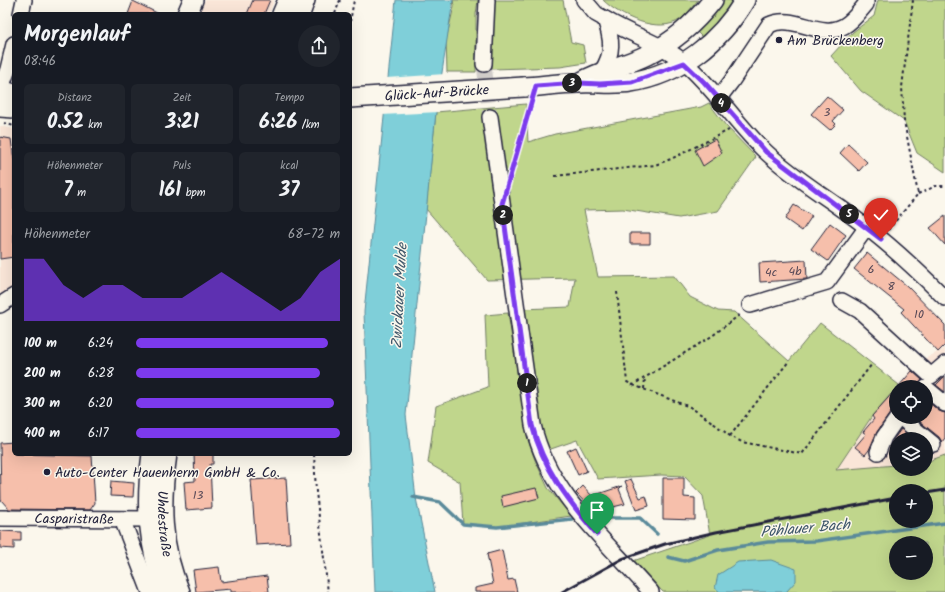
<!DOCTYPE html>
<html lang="de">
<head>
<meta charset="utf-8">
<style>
  body { margin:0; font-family:Kalam,sans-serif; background:#20242c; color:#f1f3f6; height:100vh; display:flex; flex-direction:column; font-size:15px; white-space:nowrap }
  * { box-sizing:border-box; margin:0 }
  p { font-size:13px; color:#9ea1a6 }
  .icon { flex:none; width:22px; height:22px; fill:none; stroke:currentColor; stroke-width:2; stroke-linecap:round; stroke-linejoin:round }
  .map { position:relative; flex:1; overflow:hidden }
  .drawer { position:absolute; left:12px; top:12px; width:340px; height:444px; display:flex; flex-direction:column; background:#171b24; border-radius:6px; box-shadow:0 4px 16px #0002 }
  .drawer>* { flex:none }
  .controls { position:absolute; left:889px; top:380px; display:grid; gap:8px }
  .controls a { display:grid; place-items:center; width:44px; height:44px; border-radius:50%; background:#171b24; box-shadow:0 4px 16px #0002; font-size:20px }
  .pin { position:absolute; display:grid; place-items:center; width:34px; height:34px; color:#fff; margin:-41px -17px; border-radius:50% 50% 50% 0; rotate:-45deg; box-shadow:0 0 4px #0007 }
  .pin .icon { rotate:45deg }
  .km { position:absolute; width:20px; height:20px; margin:-10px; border-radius:50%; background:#222; color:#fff; font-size:11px; line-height:20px; text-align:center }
  .round { display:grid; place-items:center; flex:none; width:42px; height:42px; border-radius:21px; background:#20242c }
  .headline { display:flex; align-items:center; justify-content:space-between; height:68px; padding:0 12px }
  h1 { font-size:22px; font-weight:700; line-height:30px }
  .stats { display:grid; grid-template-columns:repeat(3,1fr); gap:6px; height:68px; padding:4px 12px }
  .stats div { display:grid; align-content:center; border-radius:6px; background:#20242c; text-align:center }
  .stats b { font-size:20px; font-weight:700 }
  .stats small { font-size:11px; font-weight:400 }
  .stats p { font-size:11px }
  .chart { height:112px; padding:8px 12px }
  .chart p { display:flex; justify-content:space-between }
  .chart svg { width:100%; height:72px; margin-top:4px; fill:#7c3aed; opacity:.7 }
  ul { padding:0 12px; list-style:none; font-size:13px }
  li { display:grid; grid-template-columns:64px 48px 1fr; align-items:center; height:30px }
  li i { height:10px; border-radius:5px; background:#7c3aed }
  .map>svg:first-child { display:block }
  .built { fill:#fae6d8 }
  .green { fill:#c0d68c; stroke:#717c64; fill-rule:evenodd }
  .water { fill:#7fcfd9; stroke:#5a8a9a }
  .pier { fill:#fbf7ec }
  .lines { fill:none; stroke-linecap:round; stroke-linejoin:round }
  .stream { stroke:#5a8a9a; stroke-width:3.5 }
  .building { fill:#f6bfab; stroke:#22223b }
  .minor-tunnel { stroke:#d0ccc9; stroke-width:15; stroke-dasharray:15 8; stroke-linecap:butt }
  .minor-casing { stroke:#22223b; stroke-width:18 }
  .major-casing { stroke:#22223b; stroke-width:22 }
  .path { stroke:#22223b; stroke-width:2; stroke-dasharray:3 3; stroke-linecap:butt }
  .minor { stroke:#fbf7ec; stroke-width:15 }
  .major { stroke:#fbf7ec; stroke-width:19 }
  .rail { stroke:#22223b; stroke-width:3 }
  .major-bridge-casing { stroke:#22223b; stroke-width:22; stroke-linecap:butt }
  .major-bridge { stroke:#fbf7ec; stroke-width:19 }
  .route-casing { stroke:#fff; stroke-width:8 }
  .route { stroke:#7c3aed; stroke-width:5 }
  .poi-dot { fill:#22223b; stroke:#fbf7ec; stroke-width:1.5 }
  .labels { text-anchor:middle; stroke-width:3; stroke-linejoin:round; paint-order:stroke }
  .number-label { font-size:12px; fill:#574957 }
  .poi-label { font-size:14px; fill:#22223b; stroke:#fbf7ec; text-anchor:start }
  .street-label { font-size:14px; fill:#22223b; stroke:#fbf7ec }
  .water-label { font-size:15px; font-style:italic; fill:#3e566a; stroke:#fbf7ec }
</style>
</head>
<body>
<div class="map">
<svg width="945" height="592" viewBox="0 0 945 592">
  <rect width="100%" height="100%" fill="#fbf7ec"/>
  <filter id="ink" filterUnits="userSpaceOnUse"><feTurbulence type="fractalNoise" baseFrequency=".025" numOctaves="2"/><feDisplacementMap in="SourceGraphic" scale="8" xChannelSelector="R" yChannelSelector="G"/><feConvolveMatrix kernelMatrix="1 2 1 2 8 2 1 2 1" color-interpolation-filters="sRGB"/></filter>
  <g filter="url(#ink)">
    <!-- built -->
    <path class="built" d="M205,0h69l-5,14h-70z
      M0,126l14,3v157l-14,9z
      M945,348v107l-19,7v-23h-30v26l-61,6 37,-55 24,-27v28h30v-30h-28l19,-24z"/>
    <!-- green -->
    <path class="green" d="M453,0h25l-2,14v58h-29l-1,-32 8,-34z
      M495,0h68l8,42 12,3 3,18 -26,4 -68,2 1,-53z
      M603,0h95c-5,6 -11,14 -17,19 -22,16 -62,-3 -78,-19z
      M720,0h13l-29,39 -8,-8z
      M878,0h67v172l-28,-19 -13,-32 -43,-30 -30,-35 22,-24 21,-16z
      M709,103l17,23 30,31 -38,54 -39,7 -56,-9 -39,1 14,67 76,-1 16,21 28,14 16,1 55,49 31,-38 79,62 -27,31 -36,54 60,-5v4h30v-7l19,-7v137h-282l-30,-31 77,-26 -7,-39 -19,-20 -23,-1 -63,4 -21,-39 -29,10 -5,-9 -20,-132 47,-2 5,-29 -88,2 -61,-71 10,-97 90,-8 2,38 27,-8 146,-27zM896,491h30v30h-30zM896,543h30v30h-30z
      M508,313l20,127 7,20 13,28 23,28 -74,11 -34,-3 -3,-42 -32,-19 8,-57 52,-19 -3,-72z"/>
    <!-- water -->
    <path class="water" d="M396,0h57l-17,112 -30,303 10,83 19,94h-60l-11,-280z
      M771,560l25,9v12l-10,11h-66l-5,-4 3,-13 20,-13z"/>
    <!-- pier -->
    <path class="pier" d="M445,74l-6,38 -57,3 4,-37z"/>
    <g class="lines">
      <!-- stream -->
      <path class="stream" d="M413,497l27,5 23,22 34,3 75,-8
        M597,518h43l17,16
        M668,557l16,4 34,-11 50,-8 48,-1 129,-18"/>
    </g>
    <!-- building -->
    <path class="building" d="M253,0h17l-6,14h-17z
      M133,1l26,13h-31z
      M827,96l16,14 -10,11 3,3 -6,6 -19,-16z
      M0,137l11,2 3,22v96l-14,2z
      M715,139l7,14 -19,13 -8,-16z
      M848,144l19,18 -8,9 -19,-18z
      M794,205l18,11 -10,15 -17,-12z
      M945,216v29l-15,-17z
      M830,223l16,12 -18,26 -17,-12z
      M630,233h20v11h-20z
      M867,253l40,33 38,39v20l-7,7 -37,-40 3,-3 -50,-40z
      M806,260l1,19 -47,3 -1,-19z
      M912,371l10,9 -5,7h-19z
      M945,376v16l-9,-7z
      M896,389v19l-5,4 -14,20 -8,18 -4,5 -10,-8 11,-13 -3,-2 11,-13 -2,-3z
      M926,400l13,11 6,2v25l-3,4 -3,-5 -25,-20h12z
      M901,429l12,10h-17v8l-5,-4z
      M14,442v12l78,2 3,47 -5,7 -81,-1 -8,-9 -1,-57z
      M576,447l11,24 -9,4 -11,-24z
      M194,454h19v10h-3l2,44 -26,2 -2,-28 11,-1z
      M286,478l4,65 -34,2 -5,-65z
      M663,478h21v19l11,1v22l-32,-1z
      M631,479l9,19 6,-2 3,10 -13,4 -11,-29z
      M111,481l23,2 -1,14 -23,-1z
      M583,486l9,10 30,-10 -3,3 6,15 -12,3 -4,-8 -15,13 -18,-19z
      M536,488l3,10 -36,9 -2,-11z
      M0,531l21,1v9h-7v8l-14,-1z
      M502,550l6,30 6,-1 3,13h-42v-4l18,-4 -6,-30z
      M219,567l2,15 46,-6 2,16h-38v-3l-35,3 -3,-22z"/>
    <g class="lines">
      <!-- minor-tunnel -->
      <path class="minor-tunnel" d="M484,64l6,53"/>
      <defs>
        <g id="minor">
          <path d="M584,0l12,14 9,5c26,16 56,24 80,44 30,26 52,62 81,89 31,29 68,49 100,75 28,21 54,46 79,71"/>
          <path d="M21,14l3,-14"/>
          <path d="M484,64l3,-64"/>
          <path d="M602,71c12,-18 10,-32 3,-52"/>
          <path d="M0,91l8,-22 6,-25"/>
          <path d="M718,99l13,-17 38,-57c26,-12 51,15 75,1 9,-5 15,-14 22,-22v-4"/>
          <path d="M490,117l43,308c16,70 73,115 118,167"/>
          <path d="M842,301l18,10 71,65 14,-12"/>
          <path d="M0,305l14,-9"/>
          <path d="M750,305l77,-23 40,-55"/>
          <path d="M926,388l19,16"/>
          <path d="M900,417l33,27"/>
          <path d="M878,452l6,-15 14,-20"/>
          <path id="s1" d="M0,518l148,1"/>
          <path d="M122,519l28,73"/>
        </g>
        <g id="major">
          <path d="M187,14l6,-14"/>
          <path d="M282,14l6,-14"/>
          <path d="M300,14l5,-14"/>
          <path d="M581,82c21,-12 44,-16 66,-27 27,-13 48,-32 66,-55"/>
          <path d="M524,87c18,-1 37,-4 55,-4 18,-1 35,2 52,-1 49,-8 89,-40 114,-82"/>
          <path d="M0,90l14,4"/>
          <path d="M0,107l14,1"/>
          <path d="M152,454c-7,53 -4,88 13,138"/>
          <path id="s2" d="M167,454c-7,49 -7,92 13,138"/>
        </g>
      </defs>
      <!-- minor casing -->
      <use href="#minor" class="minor-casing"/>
      <!-- major casing -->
      <use href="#major" class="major-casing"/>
      <!-- path -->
      <path class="path" d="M335,14l5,-14
        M350,22l4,-22
        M4,123l10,3
        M511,172l20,-71
        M555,176l100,-11 16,-6 58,-29
        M918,194l18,-8h9
        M888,230l30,-36 -14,-73 -2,-34 11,-87
        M617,292l10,90 6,3 79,-49 30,-23
        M633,385l57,22 18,12 22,17 12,6 60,12 70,-90
        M644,389l1,-11
        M730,436l59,-75
        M314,454l2,38 12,100"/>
      <!-- minor -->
      <use href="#minor" class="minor"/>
      <!-- major -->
      <use href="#major" class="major"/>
      <!-- rail -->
      <path class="rail" d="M926,493l19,-3
        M562,592l60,-33 43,-15 51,-12 180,-34"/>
      <defs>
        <g id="major-bridge">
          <path id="s3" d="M350,98l174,-11"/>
        </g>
      </defs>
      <!-- major-bridge casing -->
      <use href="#major-bridge" class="major-bridge-casing"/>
      <!-- major-bridge -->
      <use href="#major-bridge" class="major-bridge"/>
    </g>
  </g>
  <g class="lines" filter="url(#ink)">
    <defs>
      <path id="route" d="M597,534c-29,-33 -54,-66 -65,-109l-30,-221 34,-118 43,-3 21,1 32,-2 52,-19 20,19 62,70 115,87"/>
    </defs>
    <!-- route casing -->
    <use href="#route" class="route-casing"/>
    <!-- route -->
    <use href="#route" class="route"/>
  </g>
  <!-- markers -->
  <g class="poi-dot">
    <circle cx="779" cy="40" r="4"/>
    <circle cx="47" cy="472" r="4"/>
  </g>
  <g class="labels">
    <!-- number labels -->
    <g class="number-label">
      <text x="827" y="116">3</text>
      <text x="871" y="273">6</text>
      <text x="795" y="275">4b</text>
      <text x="771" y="276">4c</text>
      <text x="891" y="290">8</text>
      <text x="919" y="318">10</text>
      <text x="198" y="499">13</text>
    </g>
    <!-- poi labels -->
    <g class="poi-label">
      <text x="787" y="45">Am Brückenberg</text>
      <text x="55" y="477">Auto-Center Hauenherm GmbH &amp; Co.</text>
    </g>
    <!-- street labels -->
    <g class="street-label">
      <text dy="5" stroke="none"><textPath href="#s3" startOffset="87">Glück-Auf-Brücke</textPath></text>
      <text dy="5" stroke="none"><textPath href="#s1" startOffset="74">Casparistraße</textPath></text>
      <text dy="5" stroke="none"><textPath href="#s2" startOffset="70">Uhdestraße</textPath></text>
    </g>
    <!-- water labels -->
    <g class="water-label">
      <text transform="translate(399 296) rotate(-87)" y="5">Zwickauer Mulde</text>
      <text transform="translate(805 528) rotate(-5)" y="5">Pöhlauer Bach</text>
    </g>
  </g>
</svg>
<div class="controls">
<a><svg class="icon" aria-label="locate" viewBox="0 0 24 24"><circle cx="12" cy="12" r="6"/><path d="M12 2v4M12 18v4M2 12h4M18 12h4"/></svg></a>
<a><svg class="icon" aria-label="layers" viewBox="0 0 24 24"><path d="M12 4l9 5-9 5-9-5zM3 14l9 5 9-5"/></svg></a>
<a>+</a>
<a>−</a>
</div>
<div class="pin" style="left:597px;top:534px;background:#1e9e55"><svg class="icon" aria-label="arrive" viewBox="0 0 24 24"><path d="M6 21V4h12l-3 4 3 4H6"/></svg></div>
<div class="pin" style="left:881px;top:239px;background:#d93025"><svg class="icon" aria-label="check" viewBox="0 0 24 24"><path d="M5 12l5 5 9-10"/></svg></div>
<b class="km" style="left:527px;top:383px">1</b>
<b class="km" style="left:503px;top:215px">2</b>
<b class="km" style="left:572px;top:83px">3</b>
<b class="km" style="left:721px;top:103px">4</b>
<b class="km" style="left:849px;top:214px">5</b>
<section class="drawer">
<div class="headline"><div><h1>Morgenlauf</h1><p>08:46</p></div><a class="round"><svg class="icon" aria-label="share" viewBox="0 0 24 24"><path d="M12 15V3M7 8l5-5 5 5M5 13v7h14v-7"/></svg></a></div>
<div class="stats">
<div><p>Distanz</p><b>0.52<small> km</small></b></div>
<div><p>Zeit</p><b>3:21</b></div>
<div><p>Tempo</p><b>6:26<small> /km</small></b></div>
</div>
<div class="stats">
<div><p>Höhenmeter</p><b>7<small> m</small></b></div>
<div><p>Puls</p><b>161<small> bpm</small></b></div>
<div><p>kcal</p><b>37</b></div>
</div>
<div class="chart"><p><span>Höhenmeter</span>68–72 m</p>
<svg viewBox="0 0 160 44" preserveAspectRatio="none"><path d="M0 44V6L10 6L20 22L30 30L40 22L50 22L60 30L70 30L80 30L90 22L100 14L110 22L120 30L130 38L140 30L150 14L160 6V44z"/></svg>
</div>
<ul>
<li><b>100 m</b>6:24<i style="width:94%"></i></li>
<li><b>200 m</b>6:28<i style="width:90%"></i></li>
<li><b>300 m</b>6:20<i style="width:97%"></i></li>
<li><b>400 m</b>6:17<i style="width:100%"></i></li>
</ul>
</section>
</div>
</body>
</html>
